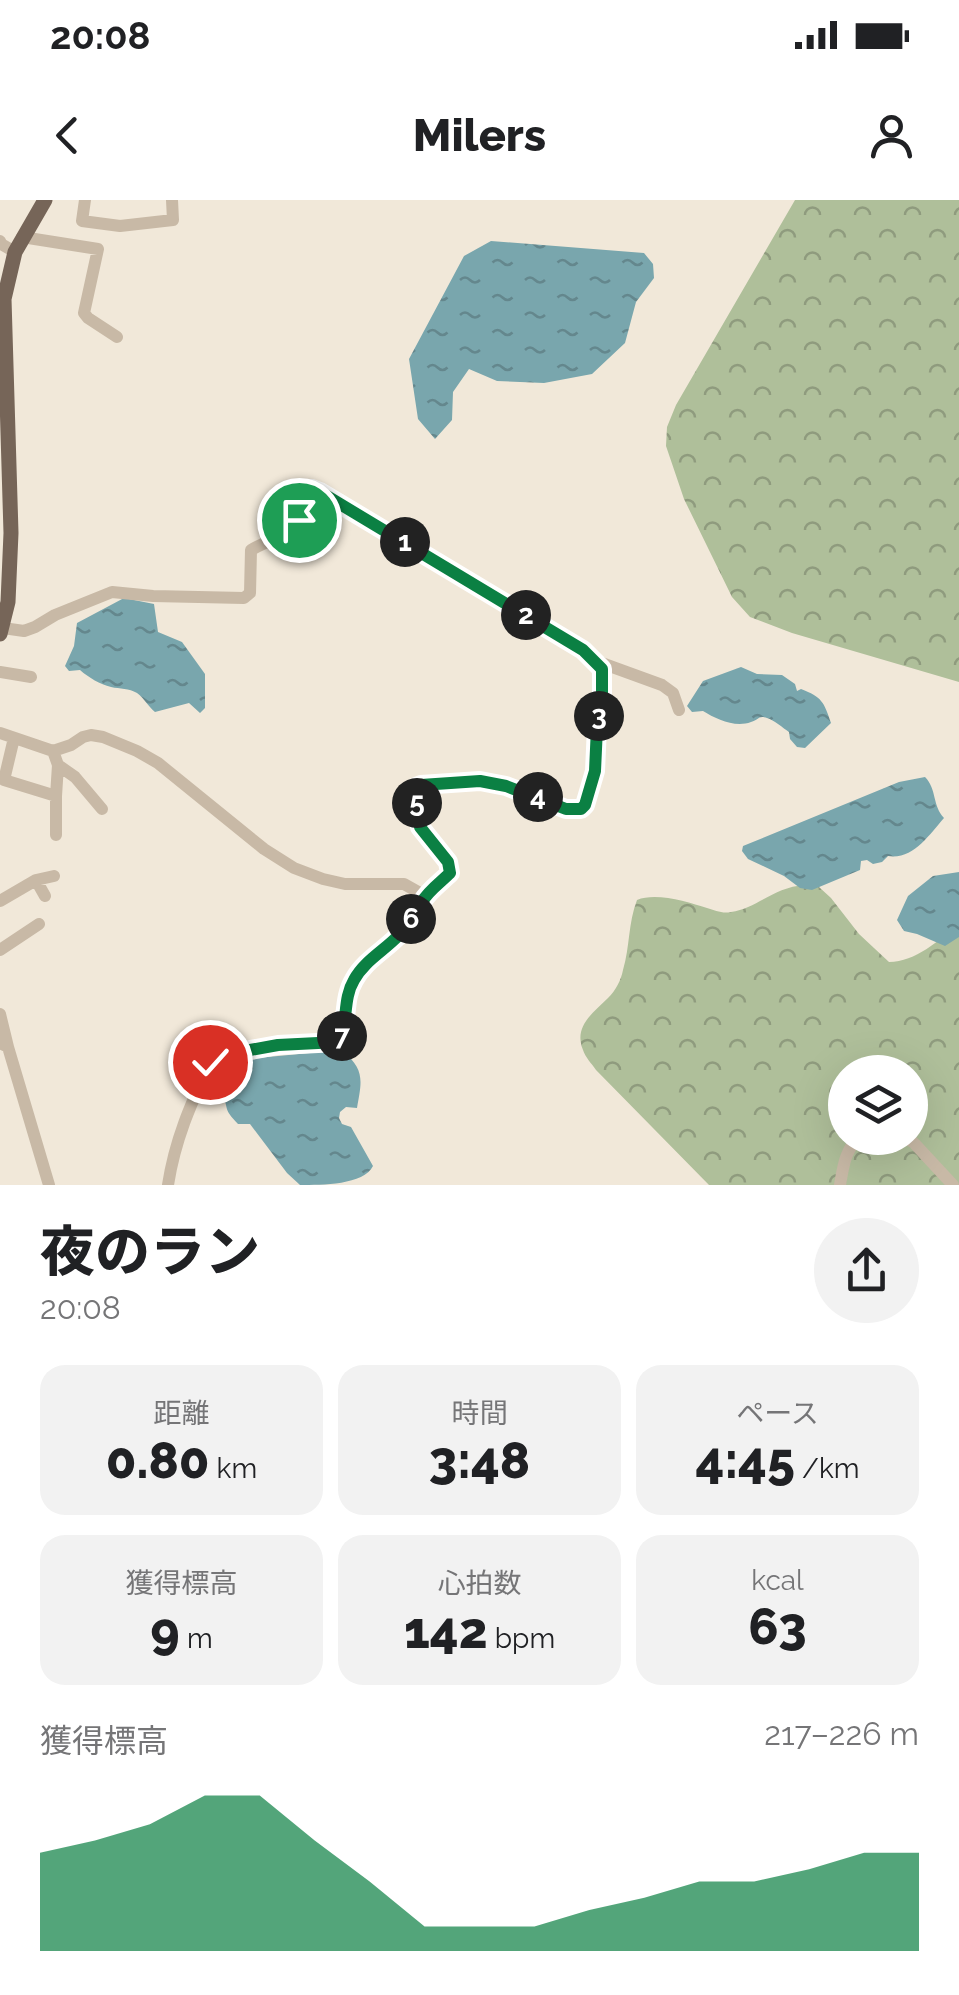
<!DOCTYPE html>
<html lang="ja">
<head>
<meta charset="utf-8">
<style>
  body { margin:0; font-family:Raleway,"Noto Sans JP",sans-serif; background:#f2f2f2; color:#202124; height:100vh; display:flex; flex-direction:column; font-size:38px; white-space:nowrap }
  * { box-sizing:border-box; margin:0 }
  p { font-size:32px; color:#757577 }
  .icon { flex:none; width:55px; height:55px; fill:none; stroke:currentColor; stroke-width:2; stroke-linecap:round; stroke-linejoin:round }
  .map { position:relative; height:985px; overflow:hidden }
  .details { display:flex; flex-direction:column; background:#fff; flex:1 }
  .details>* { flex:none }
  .controls { position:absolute; left:828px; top:855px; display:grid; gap:20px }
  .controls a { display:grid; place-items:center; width:100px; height:100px; border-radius:50%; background:#fff; box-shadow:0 10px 40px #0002; font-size:50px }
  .pin { position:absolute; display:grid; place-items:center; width:85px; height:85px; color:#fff; margin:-42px; border:5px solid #fff; border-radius:50%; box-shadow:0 2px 10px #0007 }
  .km { position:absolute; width:50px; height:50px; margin:-25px; border-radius:50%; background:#222; color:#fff; font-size:28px; line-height:50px; text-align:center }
  .round { display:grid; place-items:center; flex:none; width:105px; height:105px; border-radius:52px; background:#f2f2f2 }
  .overview { display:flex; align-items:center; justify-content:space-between; height:170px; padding:0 40px }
  h1 { font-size:55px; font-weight:800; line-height:75px }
  .metrics { display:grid; grid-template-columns:repeat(3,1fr); gap:15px; height:170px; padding:10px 40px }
  .metrics div { display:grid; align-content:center; border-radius:25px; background:#f2f2f2; text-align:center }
  .metrics b { font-size:50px; font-weight:800 }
  .metrics small { font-size:28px; font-weight:400 }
  .metrics p { font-size:28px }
  .chart { height:280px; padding:20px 40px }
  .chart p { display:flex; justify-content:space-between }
  .chart svg { width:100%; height:180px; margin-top:10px; fill:#0b8043; opacity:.7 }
  .status { display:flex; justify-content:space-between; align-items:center; height:70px; padding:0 50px; background:#fff; direction:ltr }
  .status svg { height:28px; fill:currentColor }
  header { display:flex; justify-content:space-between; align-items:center; height:130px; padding:0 40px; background:#fff; font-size:45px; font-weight:800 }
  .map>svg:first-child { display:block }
  .forest { fill:url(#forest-crowns); fill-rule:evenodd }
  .water { fill:url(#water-ripples) }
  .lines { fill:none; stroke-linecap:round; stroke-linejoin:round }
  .minor { stroke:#c8b9a6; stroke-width:12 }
  .major { stroke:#766558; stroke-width:15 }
  .route-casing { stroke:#fff; stroke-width:20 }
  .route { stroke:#0b8043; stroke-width:12 }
</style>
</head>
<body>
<div class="status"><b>20:08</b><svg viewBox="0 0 49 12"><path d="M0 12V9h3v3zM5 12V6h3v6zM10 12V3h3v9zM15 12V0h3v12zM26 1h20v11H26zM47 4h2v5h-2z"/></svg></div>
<header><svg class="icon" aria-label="back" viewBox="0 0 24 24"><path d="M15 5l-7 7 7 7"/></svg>Milers<svg class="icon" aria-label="person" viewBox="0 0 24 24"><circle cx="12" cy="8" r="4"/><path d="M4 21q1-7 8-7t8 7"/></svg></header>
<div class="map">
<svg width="959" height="985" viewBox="0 0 959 985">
  <defs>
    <pattern id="forest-crowns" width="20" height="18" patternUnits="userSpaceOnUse" patternTransform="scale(2.5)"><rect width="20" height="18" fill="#afbf9a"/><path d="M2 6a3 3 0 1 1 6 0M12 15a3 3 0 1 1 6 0" fill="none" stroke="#8f9b7e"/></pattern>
    <pattern id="water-ripples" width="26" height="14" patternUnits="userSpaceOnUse" patternTransform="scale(2.5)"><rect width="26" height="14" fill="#79a6ad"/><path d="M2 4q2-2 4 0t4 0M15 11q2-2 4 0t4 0" fill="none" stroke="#64878d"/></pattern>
  </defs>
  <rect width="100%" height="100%" fill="#f1e8d9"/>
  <!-- forest -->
  <path class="forest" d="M795,0h164v482l-167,-49 -42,-16 -18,-20 -48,-98 -18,-53 1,-19 9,-22z
    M805,685l14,2 12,11 28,36 30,28c27,0 49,-22 70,-37v260h-250l-113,-115c-4,-6 -11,-13 -13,-20 -10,-24 11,-38 25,-52 8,-8 13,-18 15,-28 7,-23 5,-47 14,-70 19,-8 51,2 70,8 8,2 15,6 24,4 26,-4 43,-25 74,-27zM845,872h65v66h-65z"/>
  <!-- water -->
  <path class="water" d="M491,41l153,12 9,11 1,14 -18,24 -11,41 -33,31 -48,9 -47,-2 -28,-12 -16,23 -1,28 -17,19 -17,-20 -9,-60 55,-103z
    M124,398l30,6 4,28 24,10 23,32v34l-5,5 -11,-10 -34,9c-7,-6 -11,-14 -18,-19 -8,-5 -17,-4 -26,-6 -11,-3 -22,-9 -31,-17l-11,1 -4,-5 9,-20 3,-23z
    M741,467l16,7 25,1 13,9 2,7 4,-2c21,8 23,13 30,34l-26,25 -8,-1 -7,-8 -1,-7c-6,-4 -15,-12 -22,-14 -9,-3 -8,2 -16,4 -16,6 -35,-3 -48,-11l-11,1 -5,-6 16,-25z
    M925,577c12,12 7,28 19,41 -15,17 -31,42 -56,38l-6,6 -9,2 -6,-4 -6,1 -1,9 -48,20 -12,-2 -16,-12 -36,-17 -6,-8 1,-5 156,-64z
    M959,672v65l-14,9 -28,-12 -13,-3 -7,-11 11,-24 25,-20z
    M342,850c23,20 20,30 15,58l-11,-1 -6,5 -1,6 3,6 9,3 22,39c-9,19 -51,19 -73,19l-13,-12 -37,-49h-12c-16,-17 -8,-13 -16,-30 -4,-9 -9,-14 -12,-24l5,-5 11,-4z"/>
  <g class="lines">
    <!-- minor -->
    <path class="minor" d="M85,0l-3,21 38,5 53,-6 -1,-20
      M22,37l76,12 -14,64 4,5 29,19
      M0,41l1,3 14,8
      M3,428l21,3 11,-4 20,-12 57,-23 41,4 91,2 6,-5 1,-43c14,-9 41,-15 48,-31 5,-11 4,-21 13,-30l8,3 263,158 19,19 1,25 -6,33 -2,44 -10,34 -4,4c-17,2 -30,-7 -46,-13 -37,-14 -80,-20 -119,-9l4,40 28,35 2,11c-9,9 -22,18 -28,29 -7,11 -14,23 -23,33 -14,15 -35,26 -45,45 -12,20 -5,44 -16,62l-60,3 -61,11 -7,6c-19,42 -35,77 -42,123
      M596,461l66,24 11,8 6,17
      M0,472l31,5
      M0,533l53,18 18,-6 12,-8 8,-2 12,2 34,14 21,12 106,86 30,19 29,11 22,5h59l16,9 2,8
      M14,538l-10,42 52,16 2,-31 -5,-14
      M58,565l17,12 27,32
      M56,596v39
      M36,680l9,16
      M0,701l36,-21 18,-4
      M0,750l39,-26
      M0,814l8,33
      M0,843l8,4 41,138
      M906,938l8,5 39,42
      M840,985c3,-17 5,-36 19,-47"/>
    <!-- major -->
    <path class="major" d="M0,434l8,-32 3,-69 -7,-234 11,-47 30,-52"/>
  </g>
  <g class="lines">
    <defs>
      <path id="route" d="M210,862l7,-6 61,-11 60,-3c11,-18 4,-42 16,-62 10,-19 31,-30 45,-45 9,-10 17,-22 23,-33 6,-11 19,-20 28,-29l-2,-11 -28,-35 -4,-40 5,-2 59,-4 26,5 60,23h15l4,-4 10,-34 2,-44 5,-33v-25l-19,-19 -263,-158 -8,-3 -6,5 -7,26"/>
    </defs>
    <!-- route casing -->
    <use href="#route" class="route-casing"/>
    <!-- route -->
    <use href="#route" class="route"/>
  </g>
</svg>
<div class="controls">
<a><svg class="icon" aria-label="layers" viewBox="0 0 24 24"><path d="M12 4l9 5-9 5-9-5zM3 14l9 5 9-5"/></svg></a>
</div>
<div class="pin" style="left:299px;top:320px;background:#1e9e55"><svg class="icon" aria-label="arrive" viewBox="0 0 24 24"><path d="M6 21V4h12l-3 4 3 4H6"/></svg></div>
<div class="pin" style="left:210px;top:862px;background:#d93025"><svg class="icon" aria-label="check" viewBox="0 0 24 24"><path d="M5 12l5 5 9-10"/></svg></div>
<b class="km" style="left:405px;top:342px">1</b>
<b class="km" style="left:526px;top:415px">2</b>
<b class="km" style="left:599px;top:516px">3</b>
<b class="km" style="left:538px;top:597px">4</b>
<b class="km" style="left:417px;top:603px">5</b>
<b class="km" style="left:411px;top:719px">6</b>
<b class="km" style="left:342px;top:836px">7</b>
</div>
<section class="details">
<div class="overview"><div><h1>夜のラン</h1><p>20:08</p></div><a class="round"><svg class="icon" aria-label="share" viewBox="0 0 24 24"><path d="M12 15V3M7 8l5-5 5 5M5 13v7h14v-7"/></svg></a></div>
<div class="metrics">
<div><p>距離</p><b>0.80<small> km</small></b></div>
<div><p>時間</p><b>3:48</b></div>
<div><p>ペース</p><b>4:45<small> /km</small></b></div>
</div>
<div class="metrics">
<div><p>獲得標高</p><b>9<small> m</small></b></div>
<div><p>心拍数</p><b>142<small> bpm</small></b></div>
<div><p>kcal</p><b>63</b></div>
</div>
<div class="chart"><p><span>獲得標高</span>217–226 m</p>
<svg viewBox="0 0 160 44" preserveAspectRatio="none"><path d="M0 44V20L10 17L20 13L30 6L40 6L50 17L60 27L70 38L80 38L90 38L100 34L110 31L120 27L130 27L140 24L150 20L160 20V44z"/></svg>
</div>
</section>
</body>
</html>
